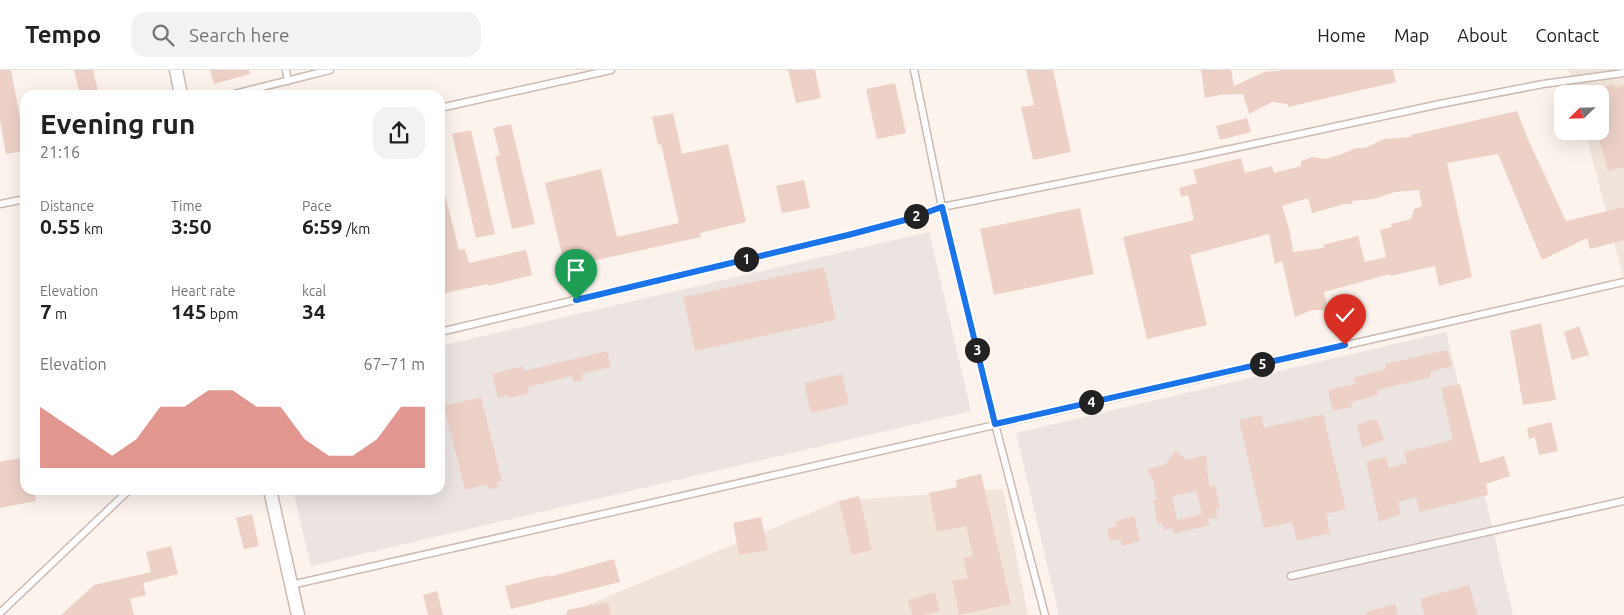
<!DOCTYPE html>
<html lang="en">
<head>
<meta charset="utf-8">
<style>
  body { margin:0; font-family:Ubuntu,sans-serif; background:#f2f2f2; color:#202124; height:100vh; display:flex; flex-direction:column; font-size:19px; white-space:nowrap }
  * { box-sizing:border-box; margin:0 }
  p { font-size:16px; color:#757577 }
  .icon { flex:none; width:28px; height:28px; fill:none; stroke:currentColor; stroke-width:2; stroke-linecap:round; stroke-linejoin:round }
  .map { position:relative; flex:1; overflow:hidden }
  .drawer { position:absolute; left:20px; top:20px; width:425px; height:405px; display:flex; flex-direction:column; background:#fff; border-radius:15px; box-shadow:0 5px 20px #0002 }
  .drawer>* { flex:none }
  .needle { width:32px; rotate:247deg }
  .buttons { position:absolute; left:1554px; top:15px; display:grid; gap:10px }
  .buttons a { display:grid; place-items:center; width:55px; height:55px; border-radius:10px; background:#fff; box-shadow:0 5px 20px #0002; font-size:25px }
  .pin { position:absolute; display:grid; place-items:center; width:42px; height:42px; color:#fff; margin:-51px -21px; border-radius:50% 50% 50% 0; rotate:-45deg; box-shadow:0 0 5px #0007 }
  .pin .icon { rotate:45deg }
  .km { position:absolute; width:25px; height:25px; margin:-12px; border-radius:50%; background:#222; color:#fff; font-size:14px; line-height:25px; text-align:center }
  .round { display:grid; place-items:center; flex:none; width:52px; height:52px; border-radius:15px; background:#f2f2f2 }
  .head { display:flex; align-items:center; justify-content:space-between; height:85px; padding:0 20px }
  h1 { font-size:28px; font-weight:600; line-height:38px }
  .stats { display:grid; grid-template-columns:repeat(3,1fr); gap:8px; height:85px; padding:5px 20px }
  .stats div { display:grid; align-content:center }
  .stats b { font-size:21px; font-weight:600 }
  .stats small { font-size:14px; font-weight:400 }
  .stats p { font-size:14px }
  .chart { height:140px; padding:10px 20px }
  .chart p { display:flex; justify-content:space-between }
  .chart svg { width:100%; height:90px; margin-top:5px; fill:#d56c60; opacity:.7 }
  header { display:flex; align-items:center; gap:30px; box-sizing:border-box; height:70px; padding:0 25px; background:#fff; border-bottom:1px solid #e0e0e0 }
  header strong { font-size:24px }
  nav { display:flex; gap:28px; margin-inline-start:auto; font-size:18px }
  .search { width:350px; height:45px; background:#f2f2f2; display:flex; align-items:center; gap:12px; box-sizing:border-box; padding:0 18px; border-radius:15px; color:#757577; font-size:19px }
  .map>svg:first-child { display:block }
  .residential { fill:#f1e4db }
  .industrial { fill:#ebe4e1 }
  .building { fill:#edd1c7; fill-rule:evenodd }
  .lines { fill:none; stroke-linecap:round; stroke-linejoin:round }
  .lane-casing { stroke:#ccbbb3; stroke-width:9 }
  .street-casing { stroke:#ccbbb3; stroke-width:15 }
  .lane { stroke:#fff; stroke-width:6 }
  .street { stroke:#fff; stroke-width:12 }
  .route-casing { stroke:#fff; stroke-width:10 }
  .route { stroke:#1a73e8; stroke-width:6 }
</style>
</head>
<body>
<header>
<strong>Tempo</strong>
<div class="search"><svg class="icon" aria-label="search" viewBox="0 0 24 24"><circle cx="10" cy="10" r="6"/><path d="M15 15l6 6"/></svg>Search here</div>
<nav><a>Home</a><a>Map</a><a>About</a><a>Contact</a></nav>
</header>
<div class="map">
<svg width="1624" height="545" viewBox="0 0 1624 545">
  <rect width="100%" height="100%" fill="#fbf3ec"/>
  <!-- residential -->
  <path class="residential" d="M1569,0h55v209l-39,-148h15v-37h-25z
    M1003,419l25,126h-465l276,-114z"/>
  <!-- industrial -->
  <path class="industrial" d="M929,162l42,179 -660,155 -18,-76h147v-144z
    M1446,262l67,283h-454l-43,-182z"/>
  <!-- building -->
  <path class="building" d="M0,0h11l14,75v6l-19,3 -6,-33z
    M74,0h19l6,25h-19z
    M210,0h39l1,4 -36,10z
    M788,0h27l6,28 -25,5z
    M1026,0h27l18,82 -38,8 -12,-53 13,-2z
    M1201,0h30l3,16 30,-14 16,-1v-1h113l3,12 -108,25v-3l-16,-2 -23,12 -6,-20 -23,1 -15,3z
    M895,13l11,50 -29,6 -11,-50z
    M1614,14l1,3 9,-2v82l-16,4 -8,-28 -2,-12h2v-43z
    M1517,41l10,26 39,84 58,-14v33l-34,9 -3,-11 -45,22 -44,-106 -51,9 25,114 -33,9 -4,-20 -45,10v-2l-66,18 4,18h-16l-17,7 -13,-56 -7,3 -6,-30 -79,21 17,70 -60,14 -24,-102 71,-17 -6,-25 -7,2 -2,-9 18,-5 -4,-13 48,-12 4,15 27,-7 2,7 27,-7v-5l11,-4 13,2 17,-5 14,-6h9l19,-9 27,-2v-2zM1419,120l3,16 -8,3 -3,10 -20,5 1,3 -12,3 6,27 -21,5 -7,-26 -35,9 1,3 -31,4 -3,-20 -8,-26 26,-8 4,15 32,-9h8v-3l22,-2 21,-7z
    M673,43l9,41 46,-10 18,78 -46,11 1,4 -136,30 -20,-84 56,-14 16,68 62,-14 -18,-79 -3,1 -6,-28z
    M1247,48l4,14 -31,8 -4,-14z
    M511,54l24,100 -23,5 -17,-73 5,-1 -7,-27z
    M471,60l24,104 -19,4 -24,-104z
    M804,110l6,28 -28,5 -6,-27z
    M443,117l16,63 6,-1 4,14 57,-13 6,25 -44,11v-2l-48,10v-106z
    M1080,138l14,66 -100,21 -14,-66z
    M824,197l12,53 -141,31 -12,-54z
    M1541,253l15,77 -33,5 -13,-74z
    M1579,256l10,29 -17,5 -8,-28z
    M1447,280l5,16 -22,6 1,5 -54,13 1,5 -27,7 1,5 -19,4 -5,-21 27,-6 -2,-6 33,-9 -1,-5z
    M607,281l4,16 -29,7 1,6 -9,2 -2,-6 -44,11 1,6 -20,5 -1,-3 -10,3 -6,-24 31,-8 1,5z
    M842,304l7,30 -38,9 -7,-30z
    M1460,314l20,79 24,-7 6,20 -24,8 2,11 -68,17 -4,-15 -18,5 3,12 -22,8 -13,-60 20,-5 3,11 18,-5 -3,-11 49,-12 -12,-52z
    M481,327l21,84 -5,1 1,5 -9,3 -2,-6 -22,6 -21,-84z
    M1323,344l23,95 -20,5 4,19 -33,8 -5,-19 -28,6 -25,-108 22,-5 3,13z
    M1377,350l7,20 -22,8 -5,-23 10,-4z
    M1551,352l7,29 -19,4 -4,-18 -6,2 -2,-11z
    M1175,381l12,9 19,-5 2,11h-2l4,21 5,-2 5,23 -4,1 2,8 -10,2 2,6 -36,9 -1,-6 -9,2 -2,-7 -4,1 -5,-24 4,-1 -5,-22h-2l-2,-8 17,-4zM1196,421l6,23 -25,6 -5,-24z
    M25,387v33h9l2,11 -36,7v-46z
    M981,404l30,130 -52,11 -7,-34 16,-3 -5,-20 10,-2 -7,-30 -29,6 -8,-39 28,-6 -1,-7z
    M859,426l13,54 -20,5 -13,-54z
    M252,444l7,32 -15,3 -8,-31z
    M1134,446l6,25 -18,5 -2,-7 -10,2 -3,-13 10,-2 -1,-5z
    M761,447l7,33 -29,5 -6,-32z
    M171,476l7,28 -35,9 3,12 -16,4 4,16h-73l33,-30 57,-13 -5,-20z
    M614,489l6,23 -109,27 -6,-23 44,-11v2z
    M1469,515l9,30h-54l-4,-16z
    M437,521l6,24h-15l-5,-20z
    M935,522l5,19 -16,4h-12l-4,-15z
    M608,532l3,13h-44v-5z
    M1395,534l3,11h-31l-1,-3z"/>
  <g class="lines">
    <defs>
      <path id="lane" d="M286,0l2,11
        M914,0l28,137 53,217 50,191
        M230,25l100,-25
        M440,38l171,-38
        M0,134l25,-5
        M440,262l409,-97 56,-15 37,-13 251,-50 247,-53 103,-20 81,-11
        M1291,506l333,-75
        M291,515l1333,-303
        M0,543l129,-123"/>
      <path id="street" d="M176,0l5,25
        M270,420l28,125"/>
    </defs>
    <!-- lane casing -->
    <use href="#lane" class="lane-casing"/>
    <!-- street casing -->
    <use href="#street" class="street-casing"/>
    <!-- lane -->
    <use href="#lane" class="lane"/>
    <!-- street -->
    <use href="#street" class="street"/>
  </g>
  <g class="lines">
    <defs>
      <path id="route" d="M576,230l272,-65 57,-15 37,-13 53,217 350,-79"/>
    </defs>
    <!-- route casing -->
    <use href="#route" class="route-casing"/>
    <!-- route -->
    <use href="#route" class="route"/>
  </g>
</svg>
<div class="buttons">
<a><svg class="needle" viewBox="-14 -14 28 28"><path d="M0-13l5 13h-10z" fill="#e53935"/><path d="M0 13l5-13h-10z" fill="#757577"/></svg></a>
</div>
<div class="pin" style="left:576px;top:230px;background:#1e9e55"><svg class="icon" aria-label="arrive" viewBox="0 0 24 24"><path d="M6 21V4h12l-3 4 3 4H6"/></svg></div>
<div class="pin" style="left:1345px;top:275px;background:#d93025"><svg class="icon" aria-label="check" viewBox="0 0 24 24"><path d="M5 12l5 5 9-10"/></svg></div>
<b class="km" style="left:746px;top:189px">1</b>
<b class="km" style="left:916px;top:146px">2</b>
<b class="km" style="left:977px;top:280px">3</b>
<b class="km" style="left:1091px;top:332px">4</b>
<b class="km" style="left:1262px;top:294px">5</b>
<section class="drawer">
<div class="head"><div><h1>Evening run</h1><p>21:16</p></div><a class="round"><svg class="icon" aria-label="share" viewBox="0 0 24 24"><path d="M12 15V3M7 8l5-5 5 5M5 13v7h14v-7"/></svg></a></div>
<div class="stats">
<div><p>Distance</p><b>0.55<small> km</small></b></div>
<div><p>Time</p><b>3:50</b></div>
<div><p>Pace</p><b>6:59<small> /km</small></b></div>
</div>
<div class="stats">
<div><p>Elevation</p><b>7<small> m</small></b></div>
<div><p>Heart rate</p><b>145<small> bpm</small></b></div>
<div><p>kcal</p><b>34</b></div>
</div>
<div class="chart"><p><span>Elevation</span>67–71 m</p>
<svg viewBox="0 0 160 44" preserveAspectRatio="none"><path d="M0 44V14L10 22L20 30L30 38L40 30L50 14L60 14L70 6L80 6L90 14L100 14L110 30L120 38L130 38L140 30L150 14L160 14V44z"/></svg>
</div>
</section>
</div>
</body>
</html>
